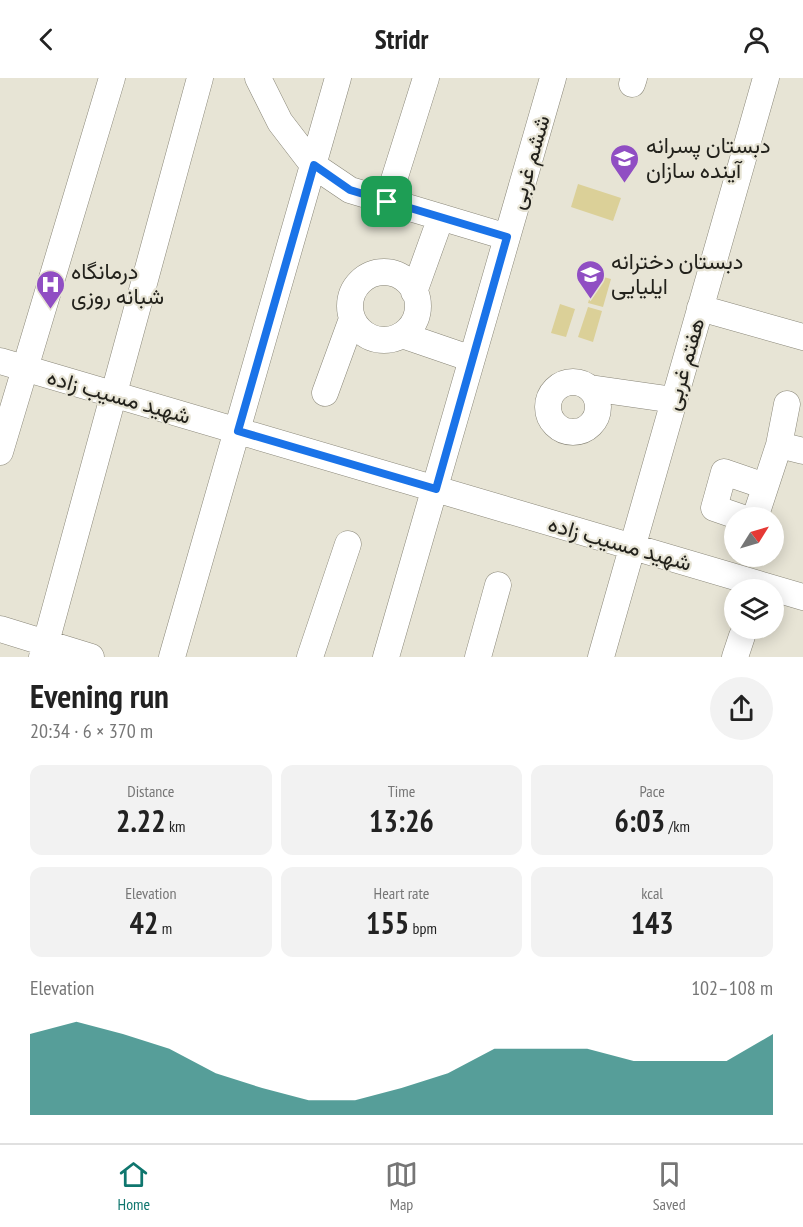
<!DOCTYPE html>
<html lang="en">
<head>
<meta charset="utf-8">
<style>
  body { margin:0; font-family:"PT Sans Narrow",Vazirmatn,sans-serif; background:#f2f2f2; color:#222; height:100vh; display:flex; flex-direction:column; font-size:22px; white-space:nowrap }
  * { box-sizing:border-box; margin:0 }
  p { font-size:20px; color:#767676 }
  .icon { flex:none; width:33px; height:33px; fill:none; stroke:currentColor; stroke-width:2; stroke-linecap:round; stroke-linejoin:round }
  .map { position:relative; height:579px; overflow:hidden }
  .sheet { display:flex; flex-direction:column; background:#fff; flex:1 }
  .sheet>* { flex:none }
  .needle { width:39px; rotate:53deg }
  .fabs { position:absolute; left:724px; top:429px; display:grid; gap:12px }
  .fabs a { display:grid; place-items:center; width:60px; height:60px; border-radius:50%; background:#fff; box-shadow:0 3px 15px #0003; font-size:30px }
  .pin { position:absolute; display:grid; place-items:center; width:51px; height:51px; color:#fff; margin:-26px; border-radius:12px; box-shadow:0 3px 9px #0006 }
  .round { display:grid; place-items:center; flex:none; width:63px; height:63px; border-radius:32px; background:#f2f2f2 }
  .head { display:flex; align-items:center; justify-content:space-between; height:102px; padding:0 30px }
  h1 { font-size:33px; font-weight:600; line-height:45px }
  .figures { display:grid; grid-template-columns:repeat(3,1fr); gap:9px; height:102px; padding:6px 30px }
  .figures div { display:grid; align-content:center; border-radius:12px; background:#f2f2f2; text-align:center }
  .figures b { font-size:30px; font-weight:600 }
  .figures small { font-size:16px; font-weight:400 }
  .figures p { font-size:16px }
  .chart { height:168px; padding:12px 30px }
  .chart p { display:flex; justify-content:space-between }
  .chart svg { width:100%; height:108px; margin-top:6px; fill:#0f766e; opacity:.7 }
  header { display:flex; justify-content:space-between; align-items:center; height:78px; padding:0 30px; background:#fff; font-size:27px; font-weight:600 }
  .tab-bar { display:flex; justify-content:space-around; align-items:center; height:84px; border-top:2px solid #e0e0e0; background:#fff; font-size:16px; color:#767676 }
  .tab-bar a { display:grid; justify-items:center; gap:3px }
  .tab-bar .current { color:#0f766e }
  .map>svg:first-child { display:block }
  .pitch { fill:#dbd098 }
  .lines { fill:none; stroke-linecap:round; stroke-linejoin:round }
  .minor-casing { stroke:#898678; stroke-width:27 }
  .minor { stroke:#fff; stroke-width:26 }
  .route-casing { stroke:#fff; stroke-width:12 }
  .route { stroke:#1a73e8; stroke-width:8 }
  .labels { text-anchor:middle; stroke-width:4.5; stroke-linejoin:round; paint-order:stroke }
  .poi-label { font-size:22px; fill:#23221c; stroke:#e7e4d5; text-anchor:start }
  .street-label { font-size:22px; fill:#23221c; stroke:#e7e4d5 }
</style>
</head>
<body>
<header><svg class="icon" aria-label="back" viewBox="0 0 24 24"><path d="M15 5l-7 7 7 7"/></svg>Stridr<svg class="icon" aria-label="person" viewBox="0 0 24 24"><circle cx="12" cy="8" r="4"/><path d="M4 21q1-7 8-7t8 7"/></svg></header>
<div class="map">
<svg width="803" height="579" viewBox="0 0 803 579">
  <rect width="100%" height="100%" fill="#e7e4d5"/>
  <!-- pitch -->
  <path class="pitch" d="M578,106l43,14 -8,23 -42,-14z
    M596,197l15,4 -8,28 -15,-4z
    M560,226l15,5 -9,28 -15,-4z
    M588,229l14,4 -9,31 -15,-5z"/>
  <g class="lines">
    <defs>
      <path id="minor" d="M258,0l22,44 33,43 37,25 157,47
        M632,6l2,-6
        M387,124l39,-124
        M350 228a34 34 0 1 1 68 0a34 34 0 1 1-68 0Z
        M414,214l27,-75
        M700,230l103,29
        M402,257l70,24
        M0,283l803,236
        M548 329a25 25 0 1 1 50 0a25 25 0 1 1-50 0Z
        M590,310l84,12
        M325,315l27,-74
        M779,367l24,6
        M0,374l112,-374
        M743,440l-29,-10 10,-36 41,14
        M755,440l24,-73 8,-41
        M0,551l91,28
        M42,579l158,-579
        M172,579l166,-579
        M310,579l38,-113
        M386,579l167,-579
        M478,579l20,-72
        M601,579l165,-579
        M735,579l7,-21"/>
    </defs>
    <!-- minor casing -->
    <use href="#minor" class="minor-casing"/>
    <!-- minor -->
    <use href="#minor" class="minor"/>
  </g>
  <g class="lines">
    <defs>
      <path id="route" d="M314,87l36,25 157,47 -71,252 -198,-58z"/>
    </defs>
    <!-- route casing -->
    <use href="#route" class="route-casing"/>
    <!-- route -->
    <use href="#route" class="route"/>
  </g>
  <!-- icons -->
  <defs>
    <symbol id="school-pin" viewBox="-11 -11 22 30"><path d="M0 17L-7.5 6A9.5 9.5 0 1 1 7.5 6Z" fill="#904ec3" stroke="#e7e4d5"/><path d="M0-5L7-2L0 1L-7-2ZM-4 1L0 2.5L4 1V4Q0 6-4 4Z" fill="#fff"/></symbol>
    <symbol id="hospital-pin" viewBox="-11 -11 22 30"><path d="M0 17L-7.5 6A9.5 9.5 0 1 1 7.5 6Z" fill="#904ec3" stroke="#e7e4d5"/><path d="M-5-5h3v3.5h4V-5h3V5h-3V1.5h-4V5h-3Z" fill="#fff"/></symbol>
  </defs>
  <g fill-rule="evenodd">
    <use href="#school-pin" x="608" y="64" width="33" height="45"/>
    <use href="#school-pin" x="574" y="180" width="33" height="45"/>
    <use href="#hospital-pin" x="34" y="190" width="33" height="45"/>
  </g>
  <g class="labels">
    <!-- poi labels -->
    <g class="poi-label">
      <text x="646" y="75">دبستان پسرانه<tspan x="646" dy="25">آینده سازان</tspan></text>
      <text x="611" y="191">دبستان دخترانه<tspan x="611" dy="25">ایلیایی</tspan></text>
      <text x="71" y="201">درمانگاه<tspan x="71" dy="25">شبانه روزی</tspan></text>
    </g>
    <!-- street labels -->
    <g class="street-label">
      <text transform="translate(529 84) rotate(-74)" y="8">ششم غربی</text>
      <text transform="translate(684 286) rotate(-74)" y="8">هفتم غربی</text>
      <text transform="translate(119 318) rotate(16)" y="8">شهید مسیب زاده</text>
      <text transform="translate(620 465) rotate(16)" y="8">شهید مسیب زاده</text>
    </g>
  </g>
</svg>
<div class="fabs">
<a><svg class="needle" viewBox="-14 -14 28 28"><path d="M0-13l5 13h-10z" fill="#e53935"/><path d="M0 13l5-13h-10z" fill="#767676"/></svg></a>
<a><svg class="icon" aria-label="layers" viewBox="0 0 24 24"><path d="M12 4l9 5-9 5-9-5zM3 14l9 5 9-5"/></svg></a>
</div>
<div class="pin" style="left:387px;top:124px;background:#1e9e55"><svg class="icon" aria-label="arrive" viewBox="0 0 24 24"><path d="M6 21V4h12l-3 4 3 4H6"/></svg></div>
</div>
<section class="sheet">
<div class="head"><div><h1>Evening run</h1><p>20:34 · 6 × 370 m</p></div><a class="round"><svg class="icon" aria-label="share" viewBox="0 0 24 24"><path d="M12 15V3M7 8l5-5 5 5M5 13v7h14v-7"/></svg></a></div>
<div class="figures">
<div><p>Distance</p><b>2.22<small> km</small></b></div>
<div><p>Time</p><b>13:26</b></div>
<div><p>Pace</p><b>6:03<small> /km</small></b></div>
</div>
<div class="figures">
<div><p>Elevation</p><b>42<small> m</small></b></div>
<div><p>Heart rate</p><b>155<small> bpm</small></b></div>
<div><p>kcal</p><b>143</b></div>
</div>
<div class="chart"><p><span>Elevation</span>102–108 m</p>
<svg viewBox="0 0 160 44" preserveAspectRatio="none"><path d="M0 44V11L10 6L20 11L30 17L40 27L50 33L60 38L70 38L80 33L90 27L100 17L110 17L120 17L130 22L140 22L150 22L160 11V44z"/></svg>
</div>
</section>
<nav class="tab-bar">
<a class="current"><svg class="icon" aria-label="home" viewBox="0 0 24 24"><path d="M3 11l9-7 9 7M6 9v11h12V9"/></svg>Home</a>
<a><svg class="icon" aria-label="map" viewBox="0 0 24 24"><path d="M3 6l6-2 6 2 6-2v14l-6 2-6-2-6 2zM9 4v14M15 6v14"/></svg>Map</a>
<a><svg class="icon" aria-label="saved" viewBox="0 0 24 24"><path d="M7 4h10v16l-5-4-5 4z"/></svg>Saved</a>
</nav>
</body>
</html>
